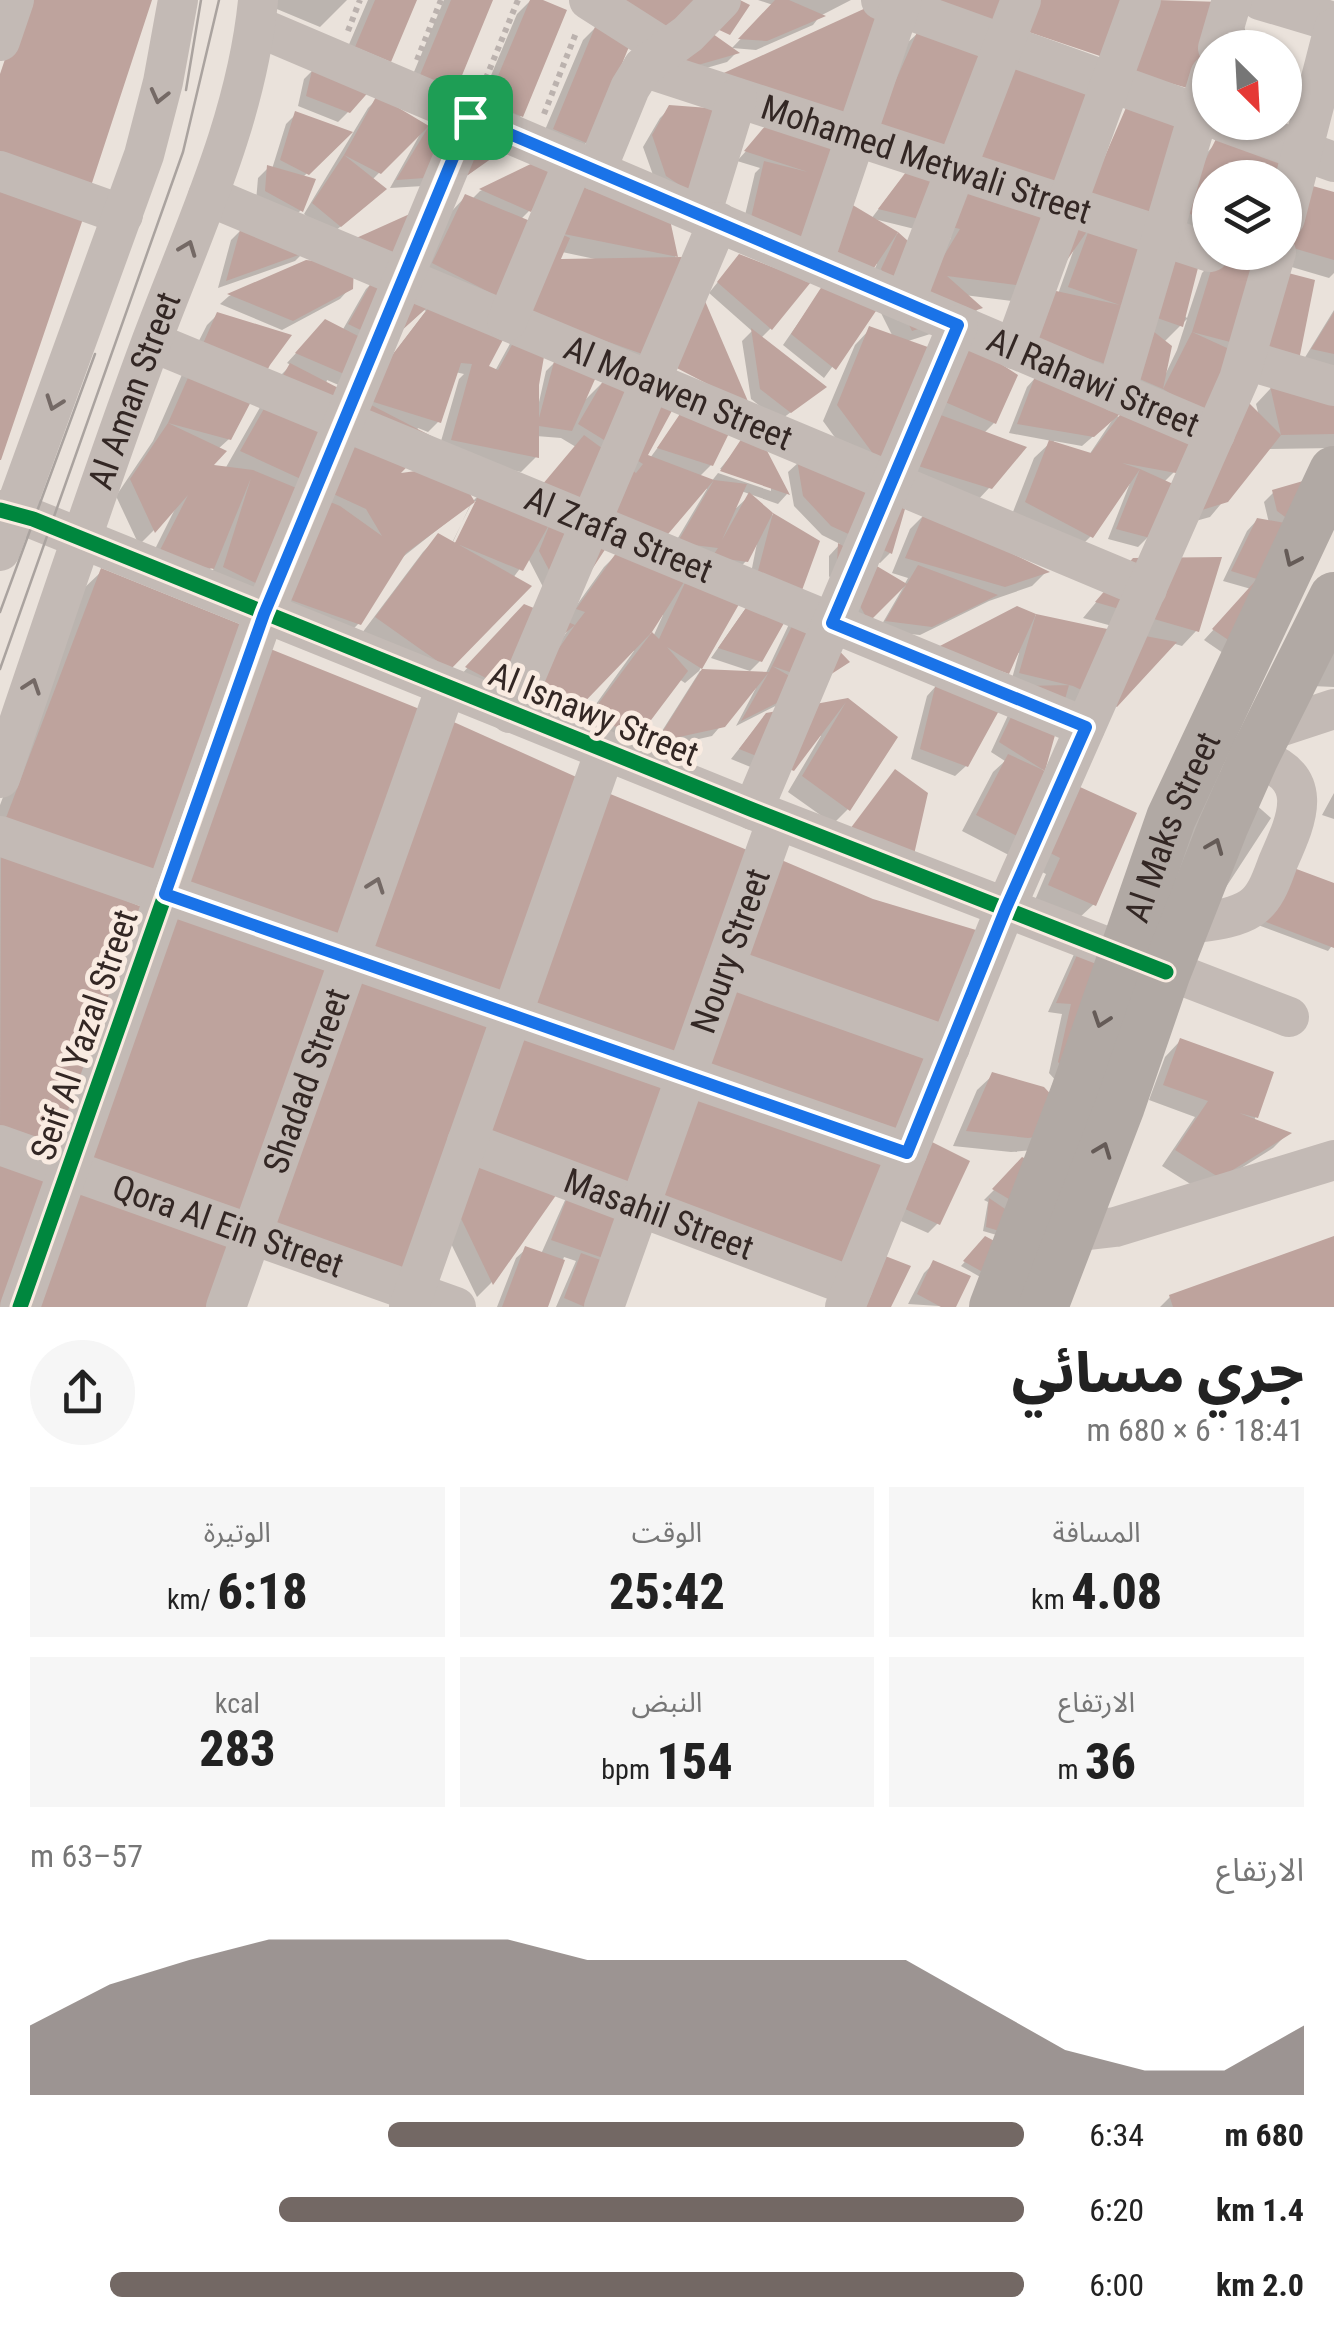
<!DOCTYPE html>
<html lang="ar">
<head>
<meta charset="utf-8">
<style>
  body { margin:0; font-family:"Roboto Condensed","Noto Sans Arabic",sans-serif; background:#f6f6f6; color:#222; direction:rtl; height:100vh; display:flex; flex-direction:column; font-size:38px; white-space:nowrap }
  * { box-sizing:border-box; margin:0 }
  p { font-size:32px; color:#767676 }
  .icon { flex:none; width:55px; height:55px; fill:none; stroke:currentColor; stroke-width:2; stroke-linecap:round; stroke-linejoin:round }
  .map { position:relative; height:1307px; overflow:hidden; direction:ltr }
  .side { display:flex; flex-direction:column; background:#fff; flex:1 }
  .side>* { flex:none }
  .needle { width:65px; rotate:156deg }
  .tools { position:absolute; left:1192px; top:30px; display:grid; gap:20px }
  .tools a { display:grid; place-items:center; width:110px; height:110px; border-radius:50%; background:#fff; box-shadow:0 2px 8px #0004; font-size:50px }
  .pin { position:absolute; display:grid; place-items:center; width:85px; height:85px; color:#fff; margin:-42px; border-radius:20px; box-shadow:0 5px 15px #0006 }
  .round { display:grid; place-items:center; flex:none; width:105px; height:105px; border-radius:52px; background:#f6f6f6 }
  .summary { display:flex; align-items:center; justify-content:space-between; height:170px; padding:0 30px }
  h1 { font-size:55px; font-weight:800; line-height:75px }
  .metrics { display:grid; grid-template-columns:repeat(3,1fr); gap:15px; height:170px; padding:10px 30px }
  .metrics div { display:grid; align-content:center; border-radius:0px; background:#f6f6f6; text-align:center }
  .metrics b { font-size:50px; font-weight:800 }
  .metrics small { font-size:28px; font-weight:400 }
  .metrics p { font-size:28px }
  .chart { height:280px; padding:20px 30px }
  .chart p { display:flex; justify-content:space-between }
  .chart svg { width:100%; height:180px; margin-top:10px; fill:#736864; opacity:.7 }
  ul { padding:0 30px; list-style:none; font-size:32px }
  li { display:grid; grid-template-columns:160px 120px 1fr; align-items:center; height:75px }
  li i { height:25px; border-radius:12px; background:#736864 }
  .map>svg:first-child { display:block }
  .shadow { fill:#0003; fill-rule:evenodd }
  .building { fill:#bea39d }
  .lines { fill:none; stroke-linecap:round; stroke-linejoin:round }
  .path { stroke:#bbb2ae; stroke-width:6; stroke-dasharray:5 5; stroke-linecap:butt }
  .minor { stroke:#c3bab5; stroke-width:40 }
  .major { stroke:#b1a9a4; stroke-width:50 }
  .tram { stroke:#aaa39f; stroke-width:2.5 }
  .cycleway-casing { stroke:#f9ebe1; stroke-width:21 }
  .cycleway { stroke:#00873e; stroke-width:15 }
  .oneway { stroke:#746965 }
  .oneway2 { stroke:#655b57 }
  .route-casing { stroke:#fff; stroke-width:20 }
  .route { stroke:#1a73e8; stroke-width:12 }
  .labels { text-anchor:middle; stroke-width:10; stroke-linejoin:round; paint-order:stroke }
  .street-label { font-size:35px; fill:#332724; stroke:#f9ebe1 }
</style>
</head>
<body>
<div class="map">
<svg width="1334" height="1307" viewBox="0 0 1334 1307">
  <rect width="100%" height="100%" fill="#eae2db"/>
  <!-- shadow -->
  <path class="shadow" d="M274,0h73l-27,27 -48,-20z
    M368,0h46l-73,63z
    M444,0h47l-85,91z
    M531,0h6l-16,116 -16,15 -32,-13 44,-104z
    M758,0h93l-31,16 -7,9 -57,25 -24,-2 41,-43z
    M1240,18l13,30h-26z
    M598,25l-11,117 -15,15 -33,-13 44,-104z
    M920,31l29,116 -86,-7 41,-94z
    M736,53l-9,9 -38,11 -43,-5z
    M314,69l34,43 -10,10 -40,-16 6,-27z
    M378,98l49,29 7,-7 57,37 -35,27 -66,4 34,-61 -52,53 2,19 -45,37 -25,-22 64,-106z
    M670,108l18,83 -31,-5 -14,-39 17,-29z
    M296,114l52,19 -46,45 -1,32 -10,10 -35,-19 2,-23 10,-10 4,1 14,-45z
    M837,134l-34,109 -62,-11 14,-59 5,-5 -23,-7 20,-22z
    M1217,142l79,24 -11,12h-75v65l-43,-17 35,-68z
    M544,161l-15,50 -9,9 33,13 111,-31 12,58 -33,94 -15,15 -105,-37 16,70 7,-31 10,-10 26,42 24,-24 39,77 5,2 37,-50 24,57 -12,12 12,5 7,-9 53,18v-5l-51,-17 25,-31 18,9 24,47 -9,10 -37,-13 -9,21 17,-16 23,19 45,27 -57,119 -10,10 -39,-13 44,-63 -6,-14 -50,90 -14,12 -6,-4 -57,71 -46,-18 58,-81 -2,-2 -78,81 -39,-21 53,-79 -79,65 -31,-17 66,-71 40,16 40,-56 15,-15 50,1 38,-64 -2,-2 -110,43 -38,84 -29,-56 -95,126 -71,-51 61,-81 16,-16 13,8 19,-41 -72,57 -40,63 -15,16 -135,-56 6,-19 -19,19 -53,-10 32,-64 -36,36 -23,-49 37,-55 31,-71 23,-45 10,-10 51,48 -39,76 -11,10 -9,17 16,3 50,-88 16,-16 -4,-2 28,-31 27,-1 24,-42 10,-10 127,56 -18,33 10,3 17,-31 -94,-61 32,-66 15,-16 6,3 9,-9zM562,252l33,7 -38,2zM424,310l2,1 -34,45 -13,-6zM455,372l9,2 -5,5 -22,76 84,17 15,-15v-21l25,2 15,9 -30,77 -65,-31 -8,8h5l-21,44h-6l21,-43 -78,-25 24,-49 10,4 10,-10zM327,380l37,16 -38,-12zM758,538l-7,35 -15,-1 10,-11zM660,614l3,1 -10,22 -4,-5z
    M899,182l190,47 98,89 15,-45 15,-16 38,110 -11,34 15,15 -3,-12 15,-16 63,-7v67l-67,1 -57,68 -43,12 49,-83 -126,-74 -61,-69 -65,-8 15,13 -14,15 -60,19 30,10 -72,124 -40,-55 32,-76 15,-16 23,8 -26,-52 10,-21 -6,-45zM874,221v-2l77,19 -18,29 -36,-33zM1074,249l-16,45 -15,-3zM1187,319l-10,31 -11,23 -2,-31z
    M1285,195h49v78l-5,5 -51,-15z
    M241,230l62,23 -8,8 -77,27 13,-48z
    M306,263l44,25 -10,11 -58,31 -62,-26 9,-8z
    M730,267l41,61 -11,11 63,49 -44,33 -28,-22 -9,-58 10,-10 -43,-38z
    M826,283l49,26 -51,69 -41,-33z
    M1334,310v56l-30,-7z
    M957,355l37,68 -10,10 6,54 -15,16 -74,-23z
    M1036,377l83,40 55,55 -10,10 -16,55 -10,10 -30,-8 22,-56 -39,53 -15,15 -65,-34 23,-59 18,-17 -43,-8 18,-46zM1113,419l-24,36 -36,-11 1,-3 28,5z
    M798,463l104,48 -12,42 -10,10 -29,-14 53,36 4,-7 -16,-5 18,-44 15,-15 121,58 -14,14 -43,15 -69,34 -42,-4 26,-45 -46,43 -29,-53v-20l11,-12 -18,-9 -28,-29 -6,-34z
    M1334,475l-79,200 -51,-35 47,-51 -28,-8 24,-50 10,-11 12,3 -5,-21 10,-10z
    M102,571l-102,277v-43l81,-214z
    M1118,576l79,54 -15,16 -10,-3 -57,62 -54,-2 -19,69 52,132 -16,15 -43,-19 11,-26 -84,-43 31,-59 12,-11 -14,-9 25,-54 -5,-16 8,-29 -3,-1 1,-44 18,8 62,13 37,3 -51,-14z
    M1334,621v66l-22,-1z
    M790,622l56,40 -39,28 -71,36 20,-38 -2,-1 -42,49 -62,14 50,-79 65,4z
    M936,686l30,80 -11,10 -44,-17 16,-63z
    M847,701l1,108 -15,15 -45,-32 33,-56 -3,-2 -36,46 -51,-21 26,-33z
    M1213,767l58,51 -58,89 -72,12z
    M1334,793v26l-12,-4z
    M0,855l143,55 -143,397z
    M753,856l-163,451h-34l20,-46 -12,-4 -19,50h-48l19,-49 10,-9 15,5 25,-56 -13,-4 -62,89 -14,14 -35,-72z
    M1334,886v57l-6,8 -70,-26z
    M1075,952l57,90 -47,71 -36,-40 13,-59 -14,-2z
    M1180,1041l91,33 -17,47 33,13 -14,14 -70,44 -41,-26 33,-49 -46,-17 16,-43z
    M993,1075l79,45 -72,116 -17,-5 5,-29 -4,-2 50,-50 -23,2 -58,-6 24,-56z
    M920,1154l18,69 -10,10 -34,-15z
    M1334,1238v69h-174l10,-10z
    M986,1239l-4,39 -21,-12z
    M934,1263l20,44 -46,-3 16,-31z"/>
  <!-- building -->
  <path class="building" d="M25,0h127l-62,189 -90,-30v-85z
    M375,0h42l-26,62 -36,-15z
    M451,0h42l-37,90 -36,-15z
    M530,0h13l24,10 -44,107 -36,-15z
    M621,0h80l-32,37z
    M740,0l10,5 -20,30 -15,-7z
    M775,0h14l37,16 -59,25 -29,-2z
    M927,0h75l-10,25z
    M1032,0h96l-28,56 -89,-30z
    M1158,0l63,2 -30,87 -61,-17z
    M868,7l19,7 -43,99 -129,-36z
    M597,22l36,15 -44,107 -36,-15z
    M919,28l65,28 -33,93 -75,-24z
    M706,29l34,24 -42,12 -44,-8z
    M1015,63l78,30 -34,91 -98,-25z
    M313,66l59,22 -22,25 -44,-17z
    M377,95l52,31 5,-9 61,39 -27,19 -72,5 33,-54 -48,48 -37,-19z
    M1128,103l55,21 -33,93 -61,-24z
    M669,105l53,4 -32,83 -24,-16 -14,-41z
    M295,111l58,21 -44,43 -29,-15z
    M766,125l74,6 -35,114 -55,-23 14,-61 44,11 -64,-21z
    M1216,139l83,26 -14,13h-75v44l-30,-12z
    M344,155l43,34 -46,38 -29,-24z
    M563,157l-32,55 -52,-23 64,-31z
    M267,165l49,14 -13,33 -38,-21z
    M909,168l291,92 -17,67 -63,-22 52,41 -9,43 29,-57 68,31 -13,38 34,34 -53,67 -49,15 51,-87 -67,-41 -63,-27 -71,-21 18,-52 73,16 -52,-18 22,-60 -43,62 -100,-13 36,32 -71,23 -31,-62 17,-37 39,35 23,-38 -82,-20z
    M586,176l80,25 12,56 -119,-24 11,5 -9,21 121,-2 -37,98 -109,-39 -104,-53 33,-69 94,39z
    M1295,181l39,11v68l-41,-12z
    M0,182l86,28 -85,250h-1z
    M851,204l47,28 -28,42 -40,-22z
    M423,208l-32,49 -37,-18z
    M241,227l66,25 -81,29z
    M739,254l72,28 -39,48 -55,-48z
    M1216,254l99,26 -16,80 -107,-28z
    M306,260l48,5 -1,24 -60,32 -66,-27z
    M375,276l57,27 -44,40 -40,-19z
    M826,280l52,28 -42,62 -45,-36z
    M702,294l48,112 -81,-42z
    M432,303l74,31 -17,32 9,4 24,-43 23,24 -6,34v33l16,-60 45,10 -28,63 -33,-5v32l-88,-18 21,-76 -11,-1 -20,60 -77,-24 8,-13 -77,-33 30,-34 68,35z
    M217,312l75,23 -22,30 -39,75 -63,-17z
    M1334,312v42l-23,-5z
    M869,326l70,25 -59,112 -43,-58z
    M751,328l76,59 -36,26 -31,-24z
    M967,342l51,33 -22,49 -58,-25z
    M290,363l145,75 -34,35 52,-7 22,36 -69,51 -45,72 -73,-26 -65,-32 28,-89 -37,91 -58,-11 32,-63 -33,38 -25,-54 38,-56 59,28 -13,14 39,5 87,36 42,30 -16,-27 -126,-58z
    M1036,374l84,40 -26,23 -77,-13z
    M606,376l68,31 -26,48 66,25 33,4 -25,56 27,-48 24,21 47,28 -19,52 -39,69 -44,-14 46,-66 -6,-11 15,-58 -25,49 -36,-5 6,-9 -41,-5 37,-63 -51,60 -57,8 -38,58 -29,-55 23,-57 -20,-9 42,-50 52,38 7,-9 -65,-40z
    M1334,378v56l-53,1 -11,-49z
    M1132,399l65,44 -21,30 -54,-10 18,6 -47,69 -68,-36 24,-62 42,13z
    M686,405l51,12 -24,49 -56,-18z
    M938,414l89,33 -35,42 -77,-24z
    M744,435l20,10 26,50 -70,-24z
    M797,460l48,15 60,34 -13,45 -61,-28 -28,-30z
    M1140,469l42,19 -32,50 -34,-9z
    M1334,472l-67,194 -55,-37 45,-50 -26,-8 26,-53 39,7 -19,-14 -5,-21z
    M481,490l69,33 -27,48 -68,-28z
    M925,511l125,61 -45,15 -100,-29z
    M438,533l94,53 -82,84 -75,-53z
    M838,543l69,41 -38,38 -32,-57z
    M619,549l139,22 -56,98 -35,-22 21,24 -49,65 -50,-20 63,-84 7,7 30,-65 -37,58 -81,84 -43,-23 47,-68 -74,61 -36,-19 59,-63 51,21 10,-13 -9,-3z
    M1222,557l-23,75 -104,-30 38,-44z
    M918,565l80,30 -66,32 -47,-6z
    M101,568l146,59 -85,248 -158,-52z
    M1017,606l19,8 -27,60 -73,-26z
    M800,610l50,52 -31,20 -47,-16 37,21 -68,34 28,-49 -44,55 -69,15 46,-73 67,3z
    M1036,614l61,13 80,15 -60,65 -44,-21 -54,-13z
    M263,646l159,64 -76,229 -169,-52z
    M936,683l65,24 -33,60 -48,-18z
    M1069,685l-24,86 92,42 -41,93 -48,-21 12,-27 -84,-43 32,-61 37,17 -46,-29 27,-56z
    M848,698l50,39 -48,74 -48,-35 44,-74 -52,69 -55,-22 27,-36z
    M447,719l136,61 -77,219 -143,-48z
    M895,769l33,24 -15,66 -66,-26z
    M603,791l154,63 -77,206 -154,-56z
    M1,850l146,59 -85,248 -62,-20z
    M772,856l101,43 103,31 -39,99 -207,-67z
    M1283,864l51,19v65l-73,-28z
    M175,909l159,55 -87,249 -159,-55z
    M1084,939l49,29 -37,137 -38,-43 13,-58 -15,-1z
    M727,974l207,72 -38,88 -202,-68z
    M356,976l142,47 -87,250 -144,-51z
    M517,1026l158,54 -42,117 -155,-60z
    M1180,1038l94,34 -16,46 -19,-5 53,20 -72,45 -45,-28 33,-49 -45,-16z
    M992,1072l52,15 30,32 -23,105 -59,-35 30,-32 8,4 13,-25 -15,2 -62,-7z
    M689,1086l203,71 -46,119 -196,-73z
    M930,1141l40,20 -30,64 -37,-17z
    M482,1148l77,43 -66,94 -37,-77z
    M0,1156l52,18 -46,133h-6z
    M73,1184l166,59 -22,64h-185z
    M570,1190l57,18 -18,52 -58,-20z
    M989,1198l25,17 -8,18 -20,-6z
    M985,1236l17,9 -14,30 -25,-14z
    M1334,1236v71h-161l-4,-12z
    M525,1246l40,14 -17,47h-46z
    M581,1253l28,10 -24,44 -21,-9z
    M880,1254l31,12 -20,41h-35z
    M933,1260l38,16 -15,31h-15l-24,-13z"/>
  <g class="lines">
    <!-- path -->
    <path class="path" d="M348,31l12,-31
      M417,60l24,-60
      M482,88l36,-88
      M544,114l32,-81"/>
    <!-- minor -->
    <g class="minor">
      <path d="M589,0l77,49"/>
      <path d="M881,0l329,118"/>
      <path d="M1260,0l74,22"/>
      <path id="s1" d="M256,26l959,408"/>
      <path d="M0,41l14,-41"/>
      <path d="M1218,48l14,-48"/>
      <path id="s2" d="M643,67l567,185"/>
      <path d="M1223,122l111,40"/>
      <path d="M0,171l123,44"/>
      <path d="M596,171l34,-83 13,-21 45,-33 33,-34"/>
      <path id="s3" d="M208,196l939,393"/>
      <path d="M701,215l36,-117"/>
      <path d="M1285,218l49,-190"/>
      <path d="M813,263l89,-263"/>
      <path d="M905,302l116,-302"/>
      <path d="M507,321l67,-160"/>
      <path id="s4" d="M152,342l933,385"/>
      <path d="M1014,349l127,-349"/>
      <path d="M1246,360l88,26"/>
      <path d="M1116,392l94,-317"/>
      <path d="M0,510l33,9 720,291 536,207"/>
      <path d="M0,551l144,-396 19,-73 15,-82"/>
      <path d="M510,713l208,-491"/>
      <path d="M1267,731l67,-22"/>
      <path id="s5" d="M0,778c50,-146 98,-293 152,-438 42,-112 94,-219 106,-339"/>
      <path d="M753,810l205,-485"/>
      <path d="M0,836l907,317"/>
      <path d="M1184,925c22,-4 49,-5 67,-17 15,-10 21,-30 27,-46 20,-45 39,-86 -24,-105"/>
      <path d="M725,967l225,80"/>
      <path id="s6" d="M467,1142l386,145"/>
      <path id="s7" d="M0,1145l456,162"/>
      <path d="M1072,1232l43,-5 219,-67"/>
      <path d="M20,1307l244,-693 206,-497"/>
      <path id="s8" d="M226,1307l220,-620"/>
      <path d="M409,1307l196,-556"/>
      <path id="s9" d="M604,1307l173,-487"/>
      <path d="M845,1307l161,-400 233,-528 37,-127"/>
    </g>
    <!-- major -->
    <g class="major">
      <path id="s10" d="M994,1307l81,-213 96,-276 163,-347"/>
      <path d="M1043,1307l77,-201 46,-134 57,-145 31,-70 80,-160"/>
    </g>
    <!-- tram -->
    <path class="tram" d="M186,90l15,-90
      M0,612l95,-258
      M0,669l183,-517 36,-152"/>
    <defs>
      <path id="cycleway" d="M0,510l33,9 720,291 413,162
        M20,1307l244,-693 206,-497"/>
    </defs>
    <!-- cycleway casing -->
    <use href="#cycleway" class="cycleway-casing"/>
    <!-- cycleway -->
    <use href="#cycleway" class="cycleway"/>
  </g>
  <!-- one-way arrows -->
  <defs><path id="oneway-chevron" d="M-2-3.5L2.5 0L-2 3.5" fill="none" stroke-width="1.6" stroke-linecap="round" stroke-linejoin="round" transform="scale(2.5)"/></defs>
  <g class="oneway">
    <use href="#oneway-chevron" transform="translate(159 96) rotate(104)"/>
    <use href="#oneway-chevron" transform="translate(188 248) rotate(-69)"/>
    <use href="#oneway-chevron" transform="translate(54 403) rotate(110)"/>
    <use href="#oneway-chevron" transform="translate(32 686) rotate(-71)"/>
    <use href="#oneway-chevron" transform="translate(376 885) rotate(-70)"/>
  </g>
  <g class="oneway2">
    <use href="#oneway-chevron" transform="translate(1292 559) rotate(115)"/>
    <use href="#oneway-chevron" transform="translate(1215 846) rotate(-68)"/>
    <use href="#oneway-chevron" transform="translate(1101 1020) rotate(109)"/>
    <use href="#oneway-chevron" transform="translate(1103 1150) rotate(-69)"/>
  </g>
  <g class="lines">
    <defs>
      <path id="route" d="M470,117l488,208 -126,298 254,104 -80,181 -99,245 -742,-259 99,-280z"/>
    </defs>
    <!-- route casing -->
    <use href="#route" class="route-casing"/>
    <!-- route -->
    <use href="#route" class="route"/>
  </g>
  <g class="labels">
    <!-- street labels -->
    <g class="street-label">
      <text dy="12" stroke="none"><textPath href="#s2" startOffset="298">Mohamed Metwali Street</textPath></text>
      <text dy="12" stroke="none"><textPath href="#s1" startOffset="910">Al Rahawi Street</textPath></text>
      <text dy="12" stroke="none"><textPath href="#s5" startOffset="410">Al Aman Street</textPath></text>
      <text dy="12" stroke="none"><textPath href="#s3" startOffset="510">Al Moawen Street</textPath></text>
      <text dy="12" stroke="none"><textPath href="#s4" startOffset="505">Al Zrafa Street</textPath></text>
      <text transform="translate(594 714) rotate(22)" y="12">Al Isnawy Street</text>
      <text dy="12" stroke="none"><textPath href="#s10" startOffset="512">Al Maks Street</textPath></text>
      <text dy="12" stroke="none"><textPath href="#s9" startOffset="378">Noury Street</textPath></text>
      <text transform="translate(84 1035) rotate(-71)" y="12">Seif Al Yazal Street</text>
      <text dy="12" stroke="none"><textPath href="#s8" startOffset="240">Shadad Street</textPath></text>
      <text dy="12" stroke="none"><textPath href="#s6" startOffset="205">Masahil Street</textPath></text>
      <text dy="12" stroke="none"><textPath href="#s7" startOffset="242">Qora Al Ein Street</textPath></text>
    </g>
  </g>
</svg>
<div class="tools">
<a><svg class="needle" viewBox="-14 -14 28 28"><path d="M0-13l5 13h-10z" fill="#e53935"/><path d="M0 13l5-13h-10z" fill="#767676"/></svg></a>
<a><svg class="icon" aria-label="layers" viewBox="0 0 24 24"><path d="M12 4l9 5-9 5-9-5zM3 14l9 5 9-5"/></svg></a>
</div>
<div class="pin" style="left:470px;top:117px;background:#1e9e55"><svg class="icon" aria-label="arrive" viewBox="0 0 24 24"><path d="M6 21V4h12l-3 4 3 4H6"/></svg></div>
</div>
<section class="side">
<div class="summary"><div><h1>جري مسائي</h1><p>18:41 · 6 × 680 m</p></div><a class="round"><svg class="icon" aria-label="share" viewBox="0 0 24 24"><path d="M12 15V3M7 8l5-5 5 5M5 13v7h14v-7"/></svg></a></div>
<div class="metrics">
<div><p>المسافة</p><b>4.08<small> km</small></b></div>
<div><p>الوقت</p><b>25:42</b></div>
<div><p>الوتيرة</p><b>6:18<small> /km</small></b></div>
</div>
<div class="metrics">
<div><p>الارتفاع</p><b>36<small> m</small></b></div>
<div><p>النبض</p><b>154<small> bpm</small></b></div>
<div><p>kcal</p><b>283</b></div>
</div>
<div class="chart"><p><span>الارتفاع</span>57–63 m</p>
<svg viewBox="0 0 160 44" preserveAspectRatio="none"><path d="M0 44V27L10 17L20 11L30 6L40 6L50 6L60 6L70 11L80 11L90 11L100 11L110 11L120 22L130 33L140 38L150 38L160 27V44z"/></svg>
</div>
<ul>
<li><b>680 m</b>6:34<i style="width:64%"></i></li>
<li><b>1.4 km</b>6:20<i style="width:75%"></i></li>
<li><b>2.0 km</b>6:00<i style="width:92%"></i></li>
</ul>
</section>
</body>
</html>
